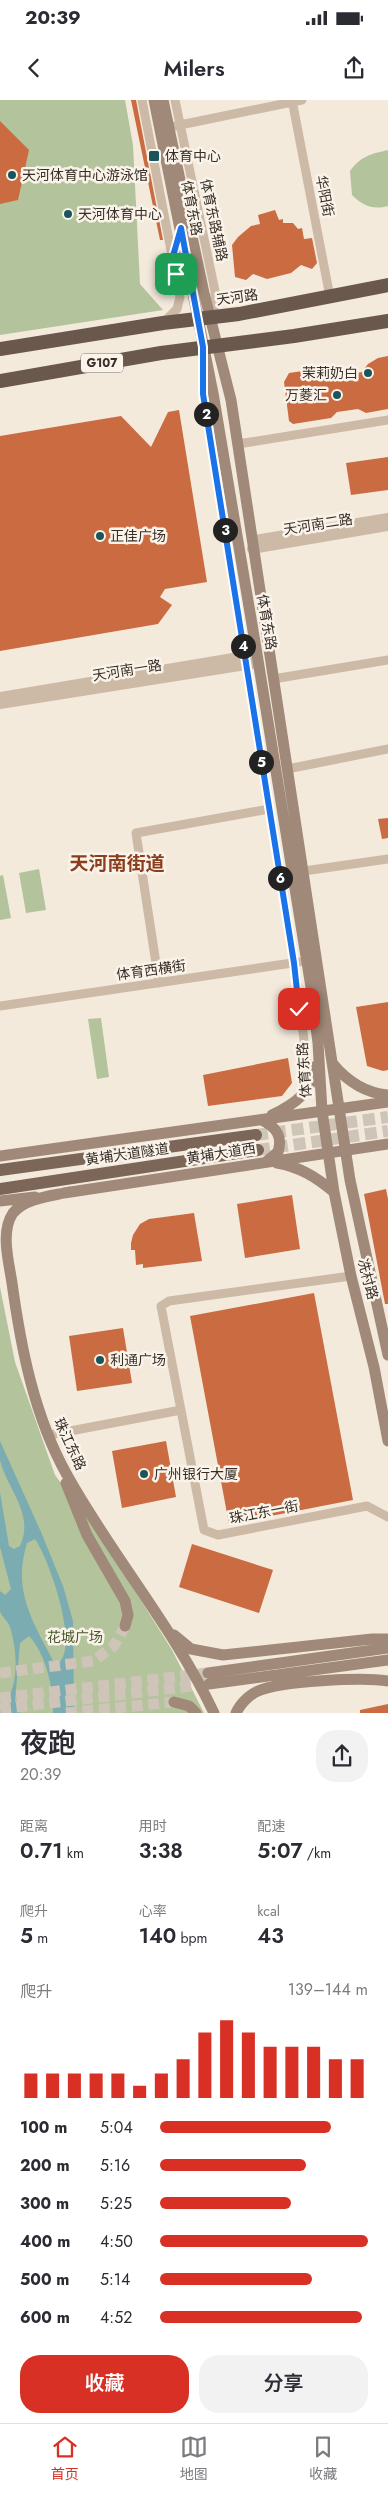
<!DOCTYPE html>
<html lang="zh">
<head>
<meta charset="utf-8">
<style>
  body { margin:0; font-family:Jost,"Noto Sans SC",sans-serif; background:#f2f2f3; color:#2b2b33; height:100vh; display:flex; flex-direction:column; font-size:19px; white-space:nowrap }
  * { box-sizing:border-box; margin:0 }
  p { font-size:16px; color:#7c7c81 }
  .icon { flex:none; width:28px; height:28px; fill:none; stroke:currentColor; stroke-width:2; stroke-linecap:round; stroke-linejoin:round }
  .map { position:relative; height:1613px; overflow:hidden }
  .drawer { display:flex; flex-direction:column; background:#fff; flex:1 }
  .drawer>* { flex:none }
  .pin { position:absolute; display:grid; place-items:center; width:42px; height:42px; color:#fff; margin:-21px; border-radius:10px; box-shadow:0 2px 8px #0006 }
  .km { position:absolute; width:25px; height:25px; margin:-12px; border-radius:50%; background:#222; color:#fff; font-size:14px; line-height:25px; text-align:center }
  .round { display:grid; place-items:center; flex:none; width:52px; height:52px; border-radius:20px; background:#f2f2f3 }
  .headline { display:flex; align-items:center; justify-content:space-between; height:85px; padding:0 20px }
  h1 { font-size:28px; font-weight:600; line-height:38px }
  .metrics { display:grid; grid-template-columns:repeat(3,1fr); gap:8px; height:85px; padding:5px 20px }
  .metrics div { display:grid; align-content:center }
  .metrics b { font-size:21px; font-weight:600 }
  .metrics small { font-size:14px; font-weight:400 }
  .metrics p { font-size:14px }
  .chart { height:140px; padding:10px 20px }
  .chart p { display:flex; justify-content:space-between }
  .chart svg { width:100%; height:90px; margin-top:5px; stroke:#d93025; stroke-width:6 }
  .cta { display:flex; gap:10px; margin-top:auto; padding:10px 20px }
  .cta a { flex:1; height:58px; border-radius:20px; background:#d93025; color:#fff; font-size:20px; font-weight:600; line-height:58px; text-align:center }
  .cta a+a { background:#f2f2f3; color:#2b2b33 }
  ul { padding:0 20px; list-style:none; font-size:16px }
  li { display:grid; grid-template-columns:80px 60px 1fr; align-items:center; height:38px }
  li i { height:12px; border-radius:6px; background:#d93025 }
  .status { display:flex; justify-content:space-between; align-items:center; height:35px; padding:0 25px; background:#fff; direction:ltr }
  .status svg { height:14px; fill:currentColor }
  header { display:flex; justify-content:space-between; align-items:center; height:65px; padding:0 20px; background:#fff; font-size:22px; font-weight:600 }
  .menu { display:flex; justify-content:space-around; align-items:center; height:70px; border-top:1px solid #e1e1e2; background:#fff; font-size:14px; color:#7c7c81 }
  .menu a { display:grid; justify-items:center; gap:2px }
  .menu .active { color:#d93025 }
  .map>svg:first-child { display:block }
  .green { fill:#b3c39b }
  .water { fill:#7aacb2; fill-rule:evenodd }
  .building { fill:#cb6b42 }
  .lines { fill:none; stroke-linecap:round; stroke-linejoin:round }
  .secondary-tunnel { stroke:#cec4b8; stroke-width:11; stroke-dasharray:11 5.5; stroke-linecap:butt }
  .primary-tunnel { stroke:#cec4b8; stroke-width:12; stroke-dasharray:12 6; stroke-linecap:butt }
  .minor { stroke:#ccbaa7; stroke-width:9 }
  .tertiary { stroke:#ccbaa7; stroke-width:10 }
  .secondary { stroke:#a08978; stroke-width:11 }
  .primary { stroke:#7b6658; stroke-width:12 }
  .trunk { stroke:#6a584c; stroke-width:14 }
  .route-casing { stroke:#fff; stroke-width:10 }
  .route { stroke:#1a73e8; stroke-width:6 }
  .poi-dot { fill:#1c545c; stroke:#faf3e9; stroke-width:2 }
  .labels { text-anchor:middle; stroke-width:5; stroke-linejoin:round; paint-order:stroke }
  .shield { fill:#faf3e9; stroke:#726962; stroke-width:1 }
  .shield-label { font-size:12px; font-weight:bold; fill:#382e28 }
  .poi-label { font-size:14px; fill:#382e28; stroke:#faf3e9; text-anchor:start }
  .street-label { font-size:14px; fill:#382e28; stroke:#faf3e9 }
  .park-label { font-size:14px; fill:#45582b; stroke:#faf3e9 }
  .district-label { font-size:19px; font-weight:bold; fill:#8b3e1d; stroke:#faf3e9 }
</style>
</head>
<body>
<div class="status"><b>20:39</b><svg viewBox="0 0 49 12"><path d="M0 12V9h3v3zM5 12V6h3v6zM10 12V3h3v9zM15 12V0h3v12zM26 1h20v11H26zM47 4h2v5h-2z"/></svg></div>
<header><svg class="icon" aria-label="back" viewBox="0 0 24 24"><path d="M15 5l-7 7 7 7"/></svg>Milers<svg class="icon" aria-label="share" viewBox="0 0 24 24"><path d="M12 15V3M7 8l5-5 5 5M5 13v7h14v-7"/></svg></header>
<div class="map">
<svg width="388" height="1613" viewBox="0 0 388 1613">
  <rect width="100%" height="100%" fill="#f3eadc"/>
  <!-- green -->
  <path class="green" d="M0,0h125l8,45 7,139 23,26 -163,25z
    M388,50v56c-15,4 -25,0 -36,-11l-2,-24c11,-15 21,-17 38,-21z
    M39,769l7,41 -20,3 -7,-40z
    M3,775l8,43 -11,2v-44z
    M101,918l8,59 -12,2 -9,-60z
    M0,1187l15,75 40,113 50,68 67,107 32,63h-204z"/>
  <!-- water -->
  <path class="water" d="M0,1341l41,91 22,54 10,35 1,92h-21c1,-24 -7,-59 -24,-77l-9,7 -5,58 5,12h-20v-6c21,-15 17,-58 10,-80 -2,-6 -9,-11 -10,-16 0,-6 0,-14 0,-20l5,4 6,-6 -11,-42v-55l9,54 5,3 6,-3c15,-32 -13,-57 -20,-86 0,-6 0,-13 0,-19zM35,1439c14,20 44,105 24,124l-4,1c-22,-42 -43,-73 -28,-121z"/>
  <!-- building -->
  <path class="building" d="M131,0h5l27,140h-3z
    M0,21l29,29 -11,50 -18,4z
    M275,110l4,10 4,-1v4h10l5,6 4,-1 2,11 8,-1 5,25 -5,6 -11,-4 -10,8 -24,6 -14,-5 -7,6 -11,-3 -3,-32 6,-8 13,-11 9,-2 -2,-9z
    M388,256v53l-22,4 -8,-4 -21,3 -6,6 -38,6 -4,-3 -5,-39 5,-9 42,-6 14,8 17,-3 6,-8 10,-6z
    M179,310l28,172 -42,7 -5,8 12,8 -14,19 -158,27v-215l121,-20 30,31 17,-35z
    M388,357v33l-37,5 -5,-32z
    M388,718v20l-6,1 -4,-20z
    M388,902v68l-5,1 -16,-5 -11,-59z
    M288,958l4,25 -10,13 -74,10 -5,-31z
    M386,1089l2,10v105h-3l-21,-110z
    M292,1095l8,54 -55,9 -8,-54z
    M194,1113l8,48 -59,7v-4l-7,1 -1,-15h-4v-7l2,-8 7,-11 9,-5z
    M314,1193l39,207 -124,24 -39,-208z
    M123,1228l9,55 -55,8 -8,-55z
    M166,1341l10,56 -54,11 -10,-57z
    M192,1444l81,26 -14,43 -80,-26z
    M388,1604v9h-28v-3z"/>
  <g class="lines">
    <!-- secondary-tunnel -->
    <path class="secondary-tunnel" d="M0,1573l93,-12 21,-15 11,-20
      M0,1598l208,-25
      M0,1609l209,-25
      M66,1613l108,-11"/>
    <!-- primary-tunnel -->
    <path class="primary-tunnel" d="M256,1035l132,-18
      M258,1050l130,-19"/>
    <!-- minor -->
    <path class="minor" d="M142,0l38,197 -3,12 -12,12
      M175,0l40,191v13l-4,13
      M292,0l38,197
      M175,26l127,-26
      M203,260v34l91,569 16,123
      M238,344l150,-24
      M273,579l115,-19
      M287,669l101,-20
      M304,771l84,-12
      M159,883l-23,-150 133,-24
      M0,906l299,-44
      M351,1176l-182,25 -8,5 43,224 14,5 149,-29 21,11
      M49,1335l132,-25"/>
    <!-- tertiary -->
    <path class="tertiary" d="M254,440l134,-22
      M252,449l136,-23
      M0,597l257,-43
      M0,604l258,-41"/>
    <!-- secondary -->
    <path class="secondary" d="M154,0l59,293 44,261 54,333 7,56 4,68 12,81 17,84 23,91 14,74
      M163,0l41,193 27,107 119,780 38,175
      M333,964c15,18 32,29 55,31
      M272,1015c23,-11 40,-23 44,-49
      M262,1020c14,7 21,16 16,32l-11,9
      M0,1056l388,-54
      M277,1063c23,4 39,14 57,29
      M69,1092c-17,4 -44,6 -56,21 -13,19 -4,49 -1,70 9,65 22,133 55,192 45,81 107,153 147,238
      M64,1093l324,-49
      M0,1101l35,-4
      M66,1383l21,52 38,66 3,14 -3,11
      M174,1535l17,14 32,6 149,-16h16
      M208,1573l180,-25
      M209,1584l179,-24
      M174,1602l15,4 7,7
      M236,1613c4,-9 13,-18 22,-22 22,-10 105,-14 130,-10"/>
    <!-- primary -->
    <path class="primary" d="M0,1070l256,-35
      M0,1089l258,-39"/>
    <!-- trunk -->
    <path class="trunk" d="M0,249l163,-26 76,-9 149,-29
      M0,281l161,-28 133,-17 94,-15"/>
  </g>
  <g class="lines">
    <defs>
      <path id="route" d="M176,174l-3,-18 8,-28 22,119v47l91,569 5,46"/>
    </defs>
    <!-- route casing -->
    <use href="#route" class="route-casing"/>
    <!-- route -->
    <use href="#route" class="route"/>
  </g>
  <!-- markers -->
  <g class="poi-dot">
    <rect x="148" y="50" width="12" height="12" rx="2.5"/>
    <circle cx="12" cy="75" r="5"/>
    <circle cx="68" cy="114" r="5"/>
    <circle cx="368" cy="273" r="5"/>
    <circle cx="337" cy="295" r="5"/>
    <circle cx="100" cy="436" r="5"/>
    <circle cx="100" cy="1260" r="5"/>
    <circle cx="144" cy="1374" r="5"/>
  </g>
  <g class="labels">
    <!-- shield labels -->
    <rect class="shield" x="81" y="253.5" width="42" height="19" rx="4"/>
    <g class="shield-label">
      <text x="102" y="267">G107</text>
    </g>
    <!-- poi labels -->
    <g class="poi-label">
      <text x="165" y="61">体育中心</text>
      <text x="22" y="80">天河体育中心游泳馆</text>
      <text x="78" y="119">天河体育中心</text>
      <text x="358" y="278" text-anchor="end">茉莉奶白</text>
      <text x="327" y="300" text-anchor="end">万菱汇</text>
      <text x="110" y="441">正佳广场</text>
      <text x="110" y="1265">利通广场</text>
      <text x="154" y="1379">广州银行大厦</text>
    </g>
    <!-- street labels -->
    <g class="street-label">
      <text transform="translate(325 96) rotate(79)" y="5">华阳街</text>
      <text transform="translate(192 108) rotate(79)" y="5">体育东路</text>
      <text transform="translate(214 120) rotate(78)" y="5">体育东路辅路</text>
      <text transform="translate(237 197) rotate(-8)" y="5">天河路</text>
      <text transform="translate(318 424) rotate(-9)" y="5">天河南二路</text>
      <text transform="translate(267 522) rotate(80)" y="5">体育东路</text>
      <text transform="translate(127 570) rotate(-9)" y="5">天河南一路</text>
      <text transform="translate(151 870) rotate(-8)" y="5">体育西横街</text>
      <text transform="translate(304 970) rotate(-94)" y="5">体育东路</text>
      <text transform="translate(221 1053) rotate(-9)" y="5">黄埔大道西</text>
      <text transform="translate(127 1054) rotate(-8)" y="5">黄埔大道隧道</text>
      <text transform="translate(368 1179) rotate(75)" y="5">冼村路</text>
      <text transform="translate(70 1344) rotate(65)" y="5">珠江东路</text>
      <text transform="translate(264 1412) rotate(-11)" y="5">珠江东一街</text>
    </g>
    <!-- park labels -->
    <g class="park-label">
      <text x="75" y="1542">花城广场</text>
    </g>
    <!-- district labels -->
    <g class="district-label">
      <text x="117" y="770">天河南街道</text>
    </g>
  </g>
</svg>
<div class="pin" style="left:176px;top:174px;background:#1e9e55"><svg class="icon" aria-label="arrive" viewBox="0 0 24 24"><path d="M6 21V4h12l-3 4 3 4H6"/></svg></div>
<div class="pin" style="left:299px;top:909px;background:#d93025"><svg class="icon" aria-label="check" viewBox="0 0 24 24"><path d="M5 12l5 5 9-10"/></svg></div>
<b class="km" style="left:206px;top:314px">2</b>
<b class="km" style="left:225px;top:430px">3</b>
<b class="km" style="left:243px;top:546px">4</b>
<b class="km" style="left:261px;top:662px">5</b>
<b class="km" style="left:280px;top:778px">6</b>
</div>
<section class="drawer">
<div class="headline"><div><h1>夜跑</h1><p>20:39</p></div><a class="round"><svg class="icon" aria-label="share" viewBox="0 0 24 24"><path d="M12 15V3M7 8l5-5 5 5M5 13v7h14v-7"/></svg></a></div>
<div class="metrics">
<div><p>距离</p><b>0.71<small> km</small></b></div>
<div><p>用时</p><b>3:38</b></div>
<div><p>配速</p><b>5:07<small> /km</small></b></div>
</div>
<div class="metrics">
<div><p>爬升</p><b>5<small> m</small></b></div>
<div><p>心率</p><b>140<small> bpm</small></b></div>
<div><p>kcal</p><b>43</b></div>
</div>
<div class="chart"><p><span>爬升</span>139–144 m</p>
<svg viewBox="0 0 160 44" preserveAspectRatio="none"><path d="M5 44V32M15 44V32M25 44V32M35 44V32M45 44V32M55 44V38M65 44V32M75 44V25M85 44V12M95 44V6M105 44V12M115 44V19M125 44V19M135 44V19M145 44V25M155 44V25"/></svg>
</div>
<ul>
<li><b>100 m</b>5:04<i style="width:82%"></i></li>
<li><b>200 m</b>5:16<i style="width:70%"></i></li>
<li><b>300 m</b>5:25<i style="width:63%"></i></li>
<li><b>400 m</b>4:50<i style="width:100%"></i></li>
<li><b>500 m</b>5:14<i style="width:73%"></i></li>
<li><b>600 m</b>4:52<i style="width:97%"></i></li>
</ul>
<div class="cta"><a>收藏</a><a>分享</a></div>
</section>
<nav class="menu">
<a class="active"><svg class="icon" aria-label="home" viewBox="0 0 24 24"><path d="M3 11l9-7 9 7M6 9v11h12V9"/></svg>首页</a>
<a><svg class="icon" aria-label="map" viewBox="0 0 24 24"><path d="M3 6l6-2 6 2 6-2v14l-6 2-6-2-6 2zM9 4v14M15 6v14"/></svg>地图</a>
<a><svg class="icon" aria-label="saved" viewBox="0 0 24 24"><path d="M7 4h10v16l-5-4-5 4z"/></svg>收藏</a>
</nav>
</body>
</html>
